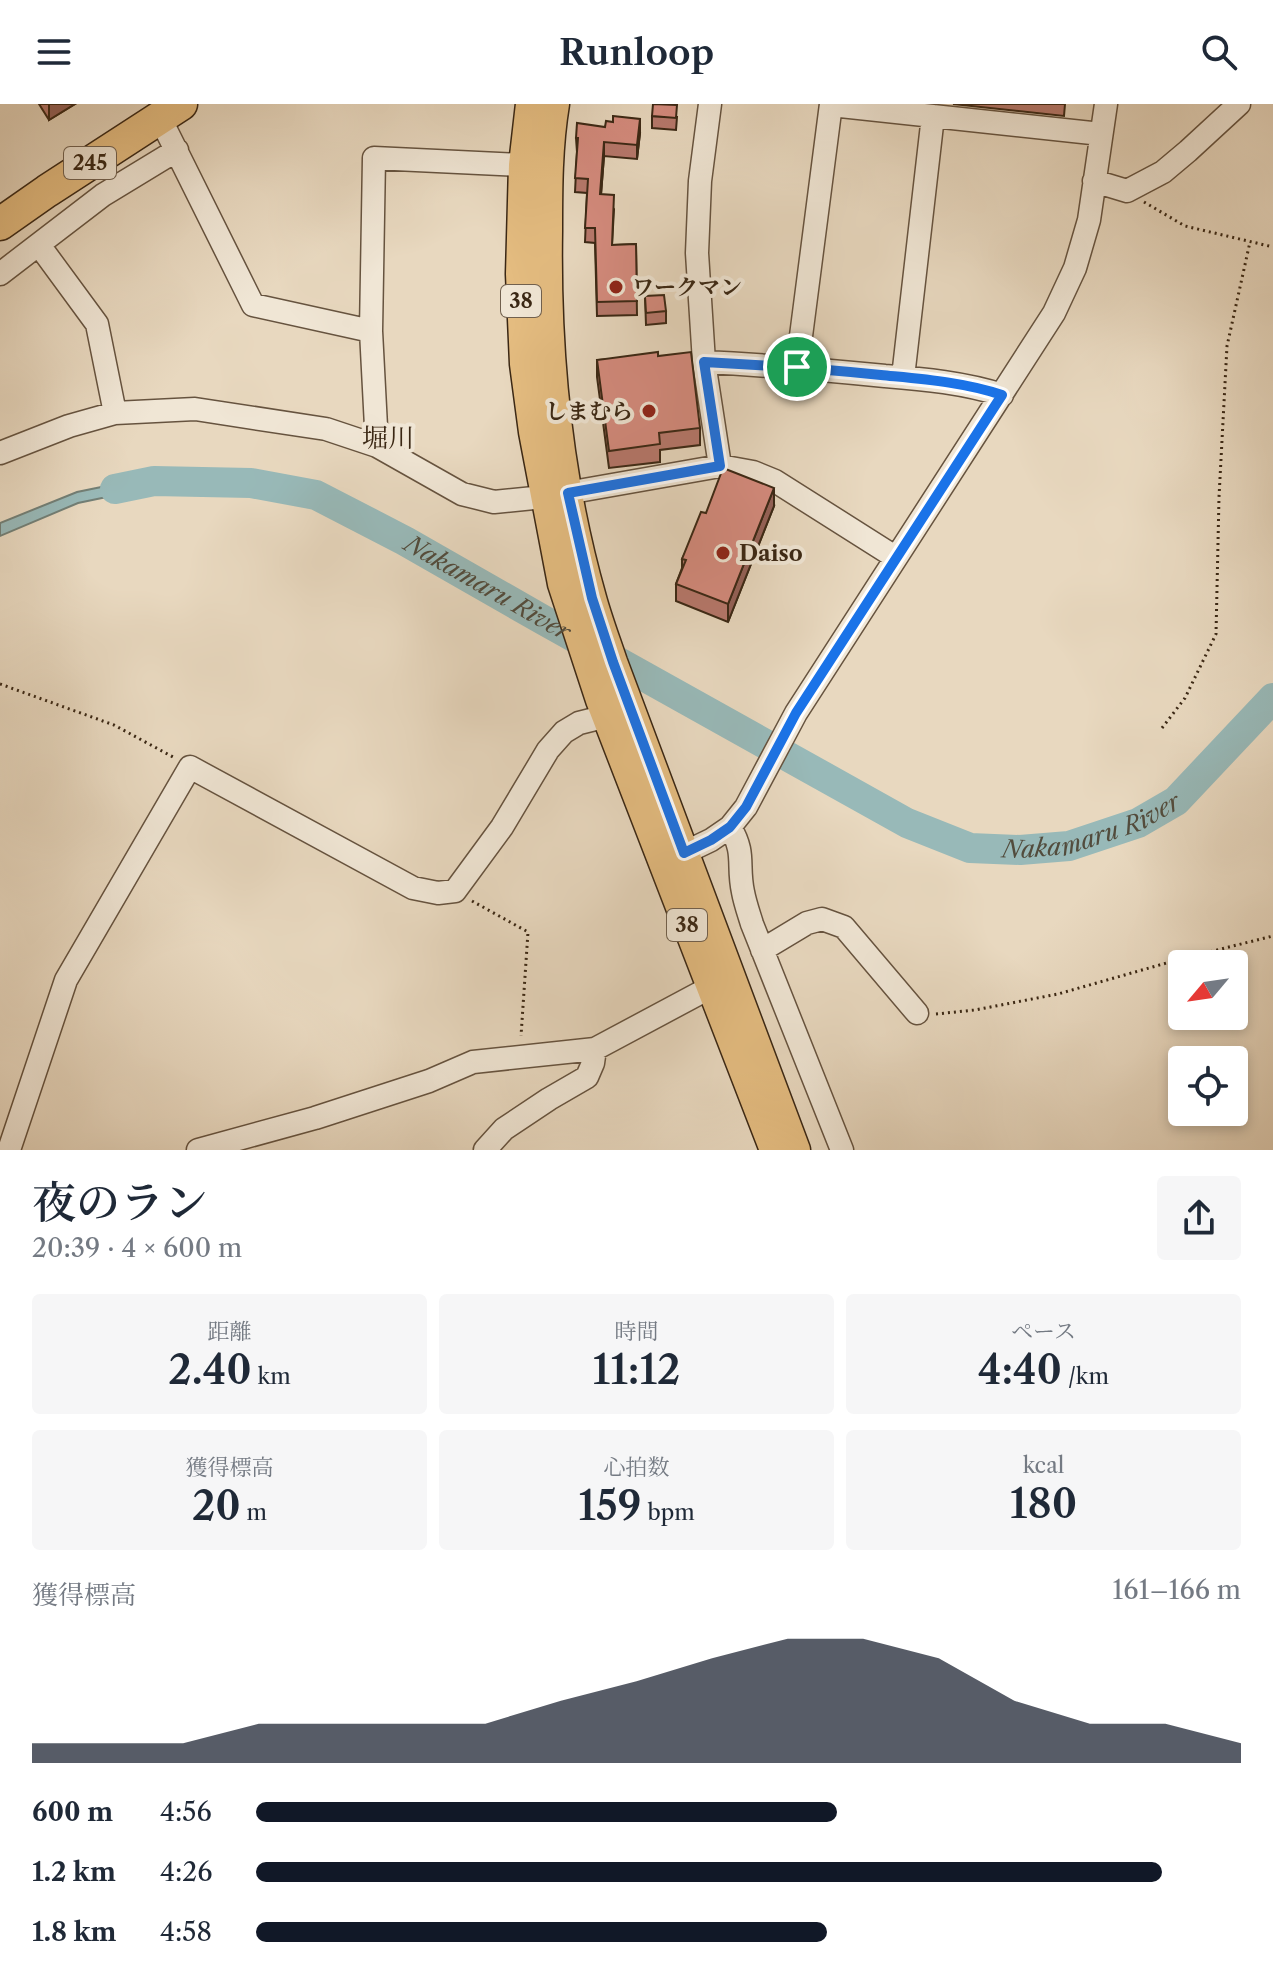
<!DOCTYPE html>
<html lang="ja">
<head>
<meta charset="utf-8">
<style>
  body { margin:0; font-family:"Libre Caslon Text","Noto Serif JP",serif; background:#f6f6f7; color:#1f2937; height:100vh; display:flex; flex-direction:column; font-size:30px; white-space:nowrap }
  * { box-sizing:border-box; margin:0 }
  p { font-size:26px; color:#747a83 }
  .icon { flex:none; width:44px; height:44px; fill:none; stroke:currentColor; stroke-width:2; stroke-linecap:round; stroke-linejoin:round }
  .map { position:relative; height:1046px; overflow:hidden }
  .sheet { display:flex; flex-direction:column; background:#fff; flex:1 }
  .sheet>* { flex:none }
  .needle { width:52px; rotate:241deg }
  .controls { position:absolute; left:1168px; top:846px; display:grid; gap:16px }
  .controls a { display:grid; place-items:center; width:80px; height:80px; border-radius:8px; background:#fff; box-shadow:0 4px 12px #0003; font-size:40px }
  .pin { position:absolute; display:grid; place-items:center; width:68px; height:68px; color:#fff; margin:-34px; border:4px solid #fff; border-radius:50%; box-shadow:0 2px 8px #0007 }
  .round { display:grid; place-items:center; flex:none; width:84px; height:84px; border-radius:8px; background:#f6f6f7 }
  .overview { display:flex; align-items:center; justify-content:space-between; height:136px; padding:0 32px }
  h1 { font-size:44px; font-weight:600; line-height:60px }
  .figures { display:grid; grid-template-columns:repeat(3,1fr); gap:12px; height:136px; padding:8px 32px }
  .figures div { display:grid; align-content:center; border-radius:8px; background:#f6f6f7; text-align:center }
  .figures b { font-size:40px; font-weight:600 }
  .figures small { font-size:22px; font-weight:400 }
  .figures p { font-size:22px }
  .chart { height:224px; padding:16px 32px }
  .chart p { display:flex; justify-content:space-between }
  .chart svg { width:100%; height:144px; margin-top:8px; fill:#111827; opacity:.7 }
  ul { padding:0 32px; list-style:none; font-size:26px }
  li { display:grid; grid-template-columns:128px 96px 1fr; align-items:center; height:60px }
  li i { height:20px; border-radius:10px; background:#111827 }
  header { display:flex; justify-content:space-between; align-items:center; height:104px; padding:0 32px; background:#fff; font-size:36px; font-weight:600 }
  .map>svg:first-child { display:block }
  .water { fill:#98b9b8; stroke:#727f76; stroke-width:2 }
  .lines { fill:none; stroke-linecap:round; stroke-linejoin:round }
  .river { stroke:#98b9b8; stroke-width:30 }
  .minor-casing { stroke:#66533f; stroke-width:25 }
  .major-casing { stroke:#3a2714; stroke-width:31 }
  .highway-casing { stroke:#3a2714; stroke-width:35 }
  .path { stroke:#3a2714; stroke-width:3; stroke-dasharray:2 4; stroke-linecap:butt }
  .minor { stroke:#f0e6d5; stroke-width:22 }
  .major { stroke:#e4bc80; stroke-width:28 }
  .highway { stroke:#e4bc80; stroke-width:32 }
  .wall { fill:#b7786c; stroke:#3a2714; stroke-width:2 }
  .shaded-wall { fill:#956158; stroke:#3a2714; stroke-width:2 }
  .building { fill:#d58b7e; stroke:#3a2714; stroke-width:2 }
  .route-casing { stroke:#fff; stroke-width:16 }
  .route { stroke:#1a73e8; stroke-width:10 }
  .poi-dot { fill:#8f2418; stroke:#f0e6d5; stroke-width:3 }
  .labels { text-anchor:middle; stroke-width:8; stroke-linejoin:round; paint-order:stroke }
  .shield { fill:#f0e6d5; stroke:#71604e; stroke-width:2 }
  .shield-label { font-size:20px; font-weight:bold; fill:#3a2714 }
  .poi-label { font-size:22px; font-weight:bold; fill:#3a2714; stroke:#f0e6d5; text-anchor:start }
  .water-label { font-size:24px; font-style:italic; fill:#524c3d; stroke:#f0e6d5 }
  .quarter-label { font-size:26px; fill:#3a2714; stroke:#f0e6d5 }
</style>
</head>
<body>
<header><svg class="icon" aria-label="menu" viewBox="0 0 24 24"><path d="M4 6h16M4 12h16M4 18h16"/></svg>Runloop<svg class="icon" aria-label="search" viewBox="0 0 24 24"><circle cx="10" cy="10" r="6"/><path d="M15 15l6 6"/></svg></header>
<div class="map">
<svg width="1273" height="1046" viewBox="0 0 1273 1046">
  <rect width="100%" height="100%" fill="#e8d8bf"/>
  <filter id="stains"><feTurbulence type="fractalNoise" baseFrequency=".0025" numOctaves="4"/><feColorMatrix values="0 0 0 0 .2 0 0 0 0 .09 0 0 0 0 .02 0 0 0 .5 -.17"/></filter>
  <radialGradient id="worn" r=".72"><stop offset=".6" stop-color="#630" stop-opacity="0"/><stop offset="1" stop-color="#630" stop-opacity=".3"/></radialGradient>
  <!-- water -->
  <path class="water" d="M155,372v11l-77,16 -78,33v-13l77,-31z"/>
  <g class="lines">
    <!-- river -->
    <path class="river" id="s1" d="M115,385l39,-8 97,2 65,12 89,46 140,80 362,202 63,25 50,2 49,-4 69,-23 38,-22 97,-103"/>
    <defs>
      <path id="minor" d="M710,0l-10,77 -3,72 7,109 16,104
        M831,1l270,29
        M160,14l93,187 118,26
        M1094,77l33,10 36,-19 25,-21 51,-47
        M39,141l58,79 18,89
        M0,170l103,-79 74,-45
        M704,258c61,3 121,8 181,14 39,3 80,7 117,19
        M797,263l34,-263
        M903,273l30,-261
        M377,342l-6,-115 3,-173 149,7
        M0,349l69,-27 46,-13 80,-4 131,20 51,17 85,48 32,8 50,-5 176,-31 33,6 22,9 120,76
        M730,723c16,27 7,37 13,65 2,11 6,22 9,32l90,226
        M684,749l27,-13 19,-13 16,-20 50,-94 258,-400 21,-45 14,-48 17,-116
        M762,846l45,-27 15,-4 22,8 73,86
        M9,1046l57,-170 124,-213 223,121 25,5 17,-2 47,-64 46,-77 16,-18 15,-9 28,-7
        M198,1046l117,-32 114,-37 44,-19 122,-13 116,-62
        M485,1046l19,-21 45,-30 38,-22 6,-14 2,-14"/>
      <path id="major" d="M530,0l-7,61 -3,109 4,90 9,68 29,152 38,116 174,450
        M555,0c-7,42 -7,85 -7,127 -2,124 10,248 44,367 6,22 14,43 21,64l183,488"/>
      <path id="highway" d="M0,120l47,-33 134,-87"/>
    </defs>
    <!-- minor casing -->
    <use href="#minor" class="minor-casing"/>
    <!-- major casing -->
    <use href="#major" class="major-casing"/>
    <!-- highway casing -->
    <use href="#highway" class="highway-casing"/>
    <!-- path -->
    <path class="path" d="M1144,98l41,24 88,21
      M0,580l114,41 59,32
      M1162,624l23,-30 31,-64 3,-137 8,-151 23,-104
      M472,797l56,31 -7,104
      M936,910l39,-4 83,-16 119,-34 96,-24"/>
    <!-- minor -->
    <use href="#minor" class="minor"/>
    <!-- major -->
    <use href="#major" class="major"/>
    <!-- highway -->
    <use href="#highway" class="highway"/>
  </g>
  <!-- wall -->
  <path class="wall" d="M39,0h36l-26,16z
    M953,0h112l-1,12z
    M652,12l25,1 -1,13 -24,-2z
    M640,29l-3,26 -33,-3 -3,38 13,15 -2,36 24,-1 1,71 -40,1 -2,-73 -10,-1 2,-49 -12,-1 2,-40 -1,-14z
    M645,192l21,15v12l-20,2z
    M658,252l42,72v17l-40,5v12l-51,6 -12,-91v-17z
    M774,402l-46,116 -52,-21v-17l6,-16v-9l24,-46z"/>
  <!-- shaded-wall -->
  <path class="shaded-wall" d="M49,0h26l-26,16z
    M640,15v14l-3,26v-14z
    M604,38v14l-4,52v-14z
    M774,384v18l-46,116v-18z"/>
  <!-- building -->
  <path class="building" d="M653,0l24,1 -1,13 -24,-2z
    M613,12l27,3 -3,26 -33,-3 -4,52 14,1 -2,50 24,-1 1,57 -40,1 -2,-74h-10l3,-49 -13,-1 3,-40h-2l1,-15 28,4 1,-6 7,1z
    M664,191l2,16 -20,2 -1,-17z
    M658,248v4l33,-4 9,76 -41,5 1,11 -51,7 -12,-91z
    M723,364l51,20 -46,116 -52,-20 10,-24 -4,-1 19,-47 5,1z"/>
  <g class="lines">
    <defs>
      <path id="route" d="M704,258c59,3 118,7 177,13 40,4 83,7 121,20l-206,318 -50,94 -16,20 -19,13 -27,13 -71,-191 -21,-64 -24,-105 152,-27z"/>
    </defs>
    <!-- route casing -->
    <use href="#route" class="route-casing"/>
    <!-- route -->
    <use href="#route" class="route"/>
  </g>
  <!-- markers -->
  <g class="poi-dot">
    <circle cx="616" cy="183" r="8"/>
    <circle cx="649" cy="307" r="8"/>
    <circle cx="723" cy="449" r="8"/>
  </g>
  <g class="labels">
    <!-- shield labels -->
    <g class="shield">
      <rect x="64" y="43" width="52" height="32" rx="6"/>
      <rect x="501" y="181" width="40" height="32" rx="6"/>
      <rect x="667" y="805" width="40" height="32" rx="6"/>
    </g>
    <g class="shield-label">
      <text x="90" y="66">245</text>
      <text x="521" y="204">38</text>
      <text x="687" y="828">38</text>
    </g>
    <!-- poi labels -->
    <g class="poi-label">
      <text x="632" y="191">ワークマン</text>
      <text x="633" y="315" text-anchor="end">しまむら</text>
      <text x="739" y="457">Daiso</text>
    </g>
    <!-- water labels -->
    <g class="water-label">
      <text dy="8" stroke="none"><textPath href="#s1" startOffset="398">Nakamaru River</textPath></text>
      <text dy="8" stroke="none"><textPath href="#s1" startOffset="1072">Nakamaru River</textPath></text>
    </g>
    <!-- quarter labels -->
    <g class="quarter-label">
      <text x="388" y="343">堀川</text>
    </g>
  </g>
  <rect width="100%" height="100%" filter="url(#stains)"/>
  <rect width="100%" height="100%" fill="url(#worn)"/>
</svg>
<div class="controls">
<a><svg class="needle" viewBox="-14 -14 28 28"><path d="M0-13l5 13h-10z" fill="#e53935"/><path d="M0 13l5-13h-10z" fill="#747a83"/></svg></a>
<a><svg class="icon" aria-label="locate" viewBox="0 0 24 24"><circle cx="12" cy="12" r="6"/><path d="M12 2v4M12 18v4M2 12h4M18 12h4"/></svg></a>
</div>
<div class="pin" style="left:797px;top:263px;background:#1e9e55"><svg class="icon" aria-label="arrive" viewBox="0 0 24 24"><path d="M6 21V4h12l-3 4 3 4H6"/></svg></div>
</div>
<section class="sheet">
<div class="overview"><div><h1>夜のラン</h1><p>20:39 · 4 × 600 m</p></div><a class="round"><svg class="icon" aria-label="share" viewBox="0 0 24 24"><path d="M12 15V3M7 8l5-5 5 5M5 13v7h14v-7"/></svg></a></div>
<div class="figures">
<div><p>距離</p><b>2.40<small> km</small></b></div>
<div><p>時間</p><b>11:12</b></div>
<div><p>ペース</p><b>4:40<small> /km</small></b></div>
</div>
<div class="figures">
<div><p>獲得標高</p><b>20<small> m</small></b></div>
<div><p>心拍数</p><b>159<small> bpm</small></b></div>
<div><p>kcal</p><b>180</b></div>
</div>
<div class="chart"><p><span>獲得標高</span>161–166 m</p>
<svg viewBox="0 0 160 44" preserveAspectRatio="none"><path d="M0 44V38L10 38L20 38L30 32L40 32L50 32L60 32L70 25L80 19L90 12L100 6L110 6L120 12L130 25L140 32L150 32L160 38V44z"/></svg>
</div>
<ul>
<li><b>600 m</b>4:56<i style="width:59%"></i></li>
<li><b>1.2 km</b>4:26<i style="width:92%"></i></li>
<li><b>1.8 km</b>4:58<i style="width:58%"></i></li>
</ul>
</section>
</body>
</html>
